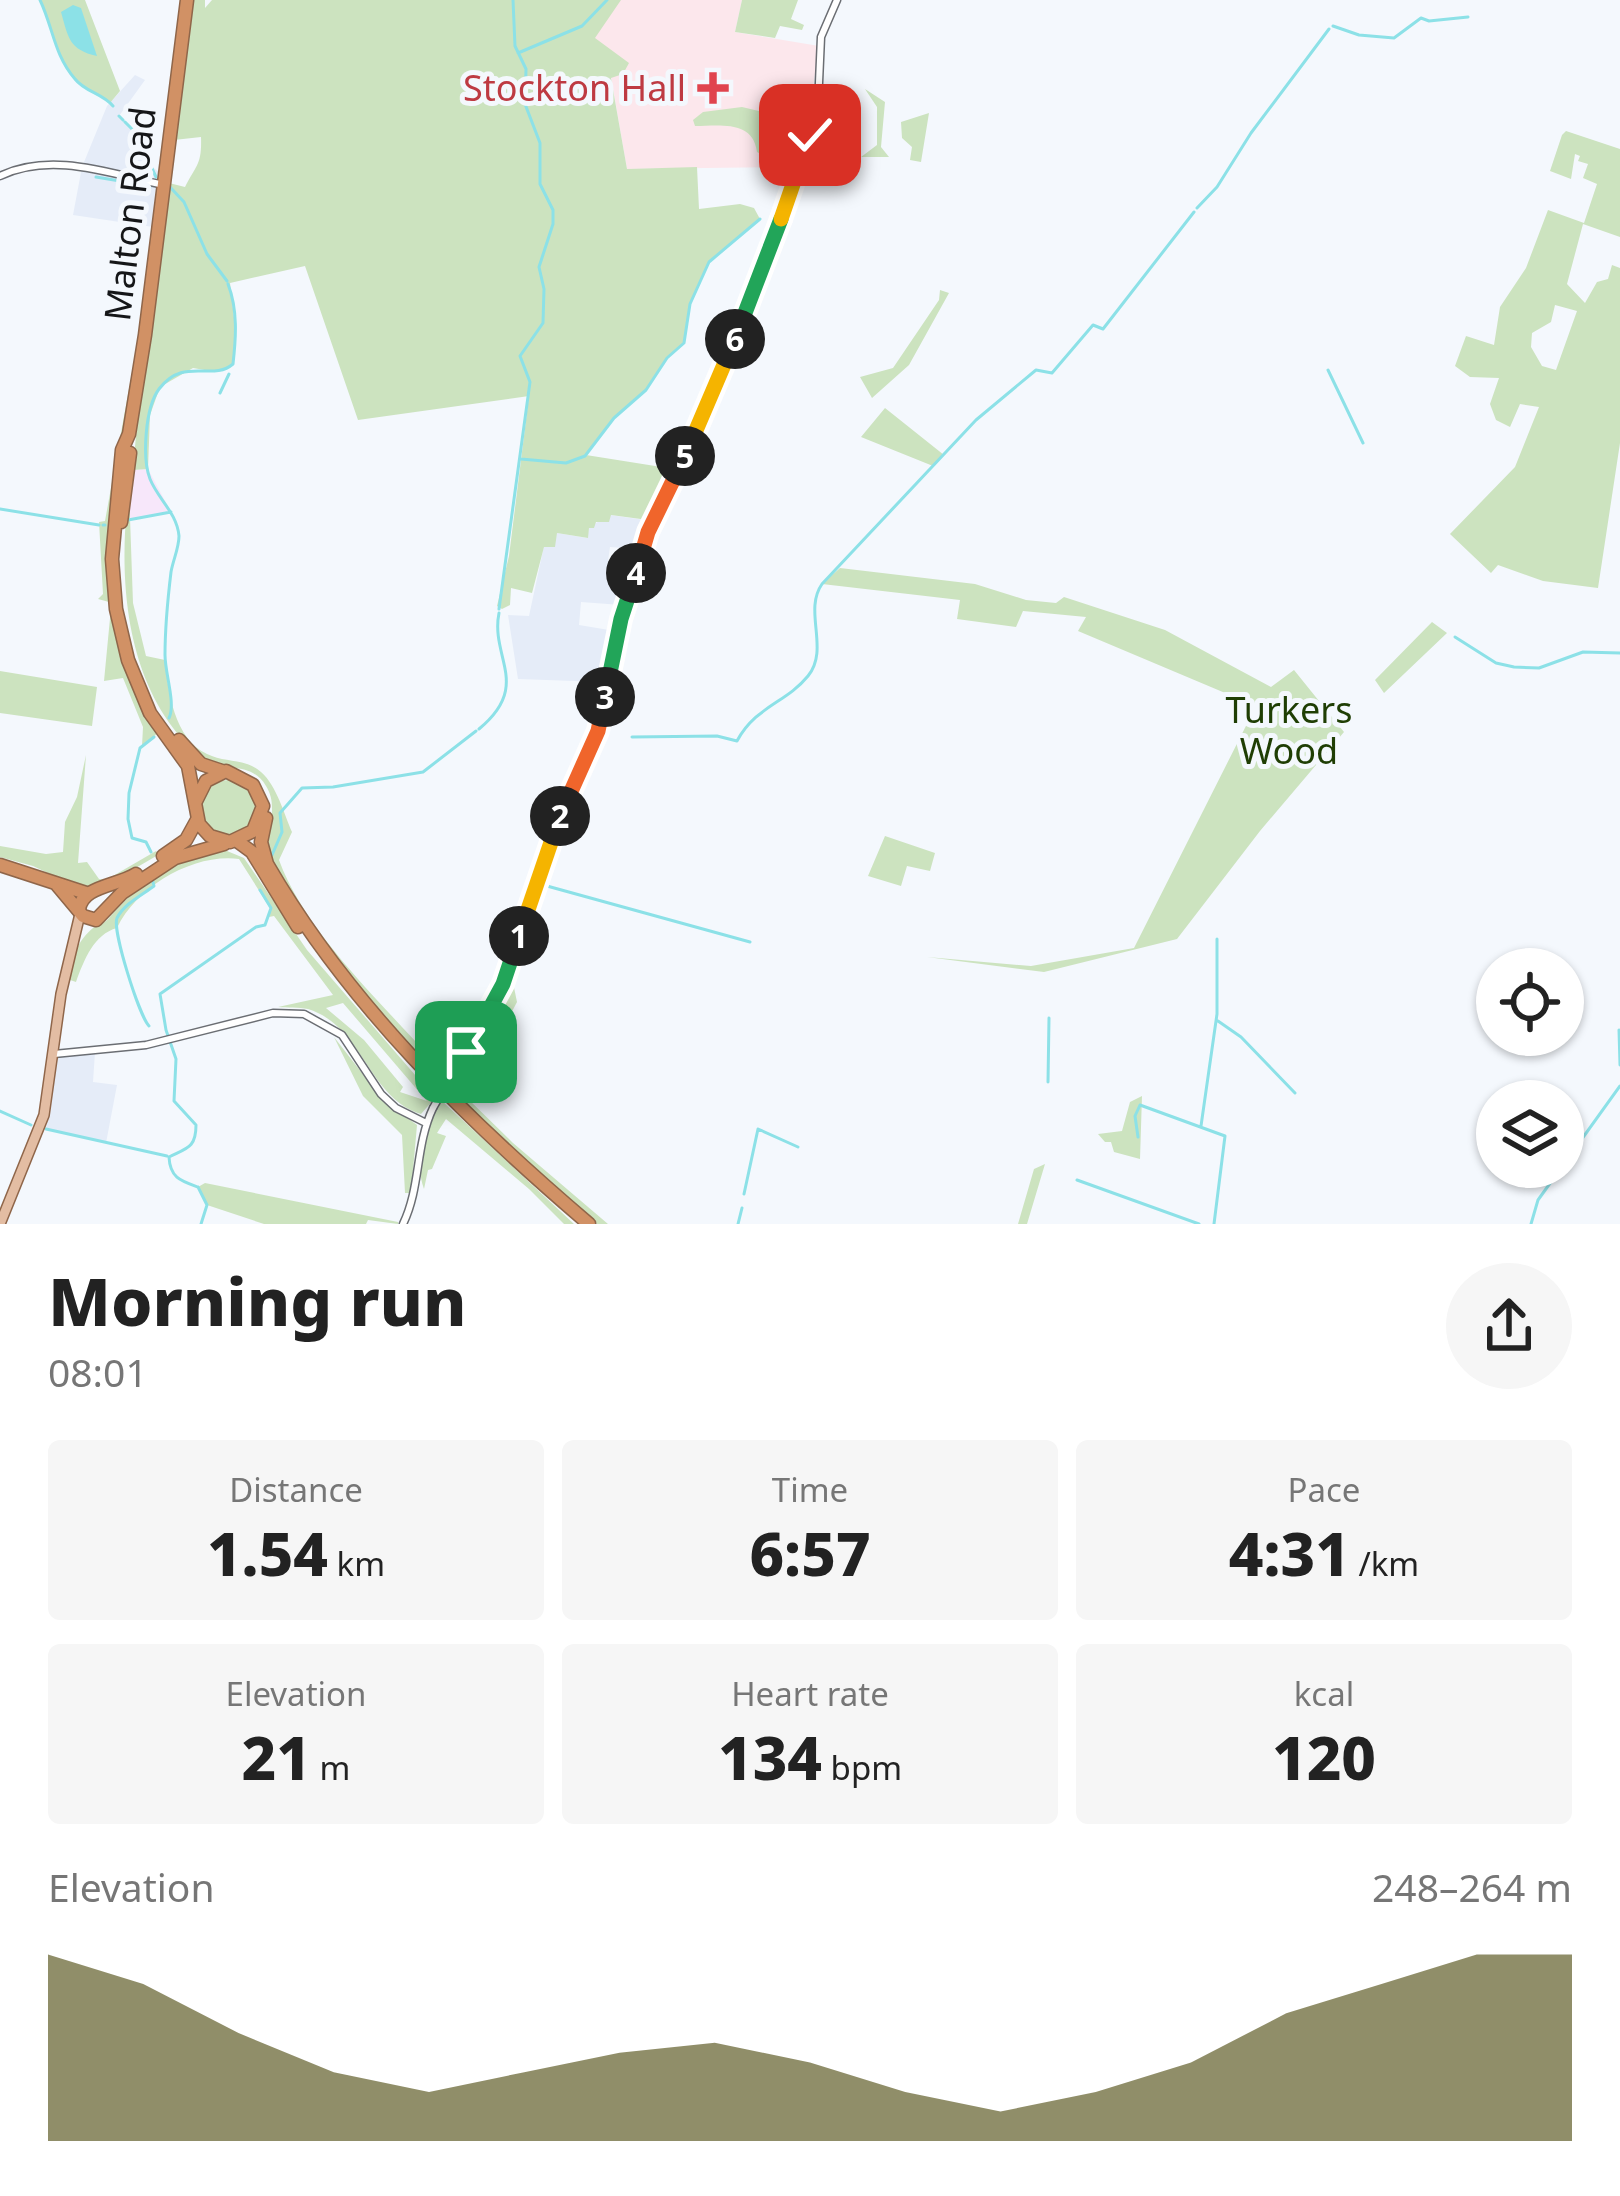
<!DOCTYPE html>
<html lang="en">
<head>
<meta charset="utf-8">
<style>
  body { margin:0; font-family:"Noto Sans",sans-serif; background:#f6f6f6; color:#222; height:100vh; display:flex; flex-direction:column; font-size:45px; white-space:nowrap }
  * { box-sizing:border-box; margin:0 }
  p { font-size:39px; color:#767676 }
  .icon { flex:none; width:66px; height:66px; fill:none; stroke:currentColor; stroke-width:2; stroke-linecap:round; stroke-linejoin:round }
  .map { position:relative; height:1224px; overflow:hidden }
  .panel { display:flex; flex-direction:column; background:#fff; flex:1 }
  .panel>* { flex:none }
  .fabs { position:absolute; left:1476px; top:948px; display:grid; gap:24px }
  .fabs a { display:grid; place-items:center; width:108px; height:108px; border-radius:50%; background:#fff; box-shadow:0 3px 9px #0004; font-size:60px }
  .pin { position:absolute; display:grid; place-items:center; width:102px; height:102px; color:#fff; margin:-51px; border-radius:24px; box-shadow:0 6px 18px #0006 }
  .km { position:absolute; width:60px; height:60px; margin:-30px; border-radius:50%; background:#222; color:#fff; font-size:33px; line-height:60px; text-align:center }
  .round { display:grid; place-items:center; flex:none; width:126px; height:126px; border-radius:63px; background:#f6f6f6 }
  .summary { display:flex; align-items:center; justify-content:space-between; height:204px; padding:0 48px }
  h1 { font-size:66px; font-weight:800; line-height:90px }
  .figures { display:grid; grid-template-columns:repeat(3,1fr); gap:18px; height:204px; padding:12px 48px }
  .figures div { display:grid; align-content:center; border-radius:12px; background:#f6f6f6; text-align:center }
  .figures b { font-size:60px; font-weight:800 }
  .figures small { font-size:33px; font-weight:400 }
  .figures p { font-size:33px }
  .chart { height:336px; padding:24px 48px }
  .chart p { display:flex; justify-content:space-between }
  .chart svg { width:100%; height:216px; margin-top:12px; fill:#625f2b; opacity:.7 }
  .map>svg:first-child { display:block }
  .built { fill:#e5ecf8 }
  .industrial { fill:#f7e7fa }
  .medical { fill:#fce7ec }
  .green { fill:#cce3bf; fill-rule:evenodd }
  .water { fill:#8ce1e7 }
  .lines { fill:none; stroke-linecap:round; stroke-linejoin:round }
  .stream { stroke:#8ce1e7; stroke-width:3 }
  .minor-casing { stroke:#6b6e73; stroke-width:9 }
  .major-casing { stroke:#8f664a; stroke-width:12 }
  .highway-casing { stroke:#8f664a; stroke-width:15 }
  .minor { stroke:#fff; stroke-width:6 }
  .major { stroke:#e3bda3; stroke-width:9 }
  .highway { stroke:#d19165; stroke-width:12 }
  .minor-bridge-casing { stroke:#6b6e73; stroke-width:9; stroke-linecap:butt }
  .minor-bridge { stroke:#fff; stroke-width:6 }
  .split-1-casing { stroke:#fff; stroke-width:24 }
  .split-2-casing { stroke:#fff; stroke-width:24 }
  .split-3-casing { stroke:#fff; stroke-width:24 }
  .split-4-casing { stroke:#fff; stroke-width:24 }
  .split-5-casing { stroke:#fff; stroke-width:24 }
  .split-6-casing { stroke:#fff; stroke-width:24 }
  .split-7-casing { stroke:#fff; stroke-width:24 }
  .split-8-casing { stroke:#fff; stroke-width:24 }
  .split-1 { stroke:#22a559; stroke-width:15 }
  .split-2 { stroke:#f5b400; stroke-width:15 }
  .split-3 { stroke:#f0652b; stroke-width:15 }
  .split-4 { stroke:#22a559; stroke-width:15 }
  .split-5 { stroke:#f0652b; stroke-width:15 }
  .split-6 { stroke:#f5b400; stroke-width:15 }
  .split-7 { stroke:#22a559; stroke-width:15 }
  .split-8 { stroke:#f5b400; stroke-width:15 }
  .health-dot { fill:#e0444e; stroke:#f4f8fd; stroke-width:4.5 }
  .labels { text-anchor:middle; stroke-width:10; stroke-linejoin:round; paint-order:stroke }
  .health-label { font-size:36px; fill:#be3a42; stroke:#f4f8fd; text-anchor:end }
  .street-label { font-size:36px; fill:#151618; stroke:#f4f8fd }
  .park-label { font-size:36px; fill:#1f3e04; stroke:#f4f8fd }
</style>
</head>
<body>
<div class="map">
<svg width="1620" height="1224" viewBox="0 0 1620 1224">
  <rect width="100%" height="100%" fill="#f4f8fd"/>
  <!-- built -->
  <path class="built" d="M135,75l10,5 -26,36 16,16 15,33 10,8 -7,54 -80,-12 9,-48 25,-61z
    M610,515l35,5 -10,29 -25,-2 -3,21 24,3 -10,34 -40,-3 -2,23 36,6 -12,51 -85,-3 -10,-64 21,1 15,-70 13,-13 30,5 2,-11z
    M95,1052l-2,30 24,3 -11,58 -60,-14 11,-73z"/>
  <!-- industrial -->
  <path class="industrial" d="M148,469l23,43 -43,8 5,-50z"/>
  <!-- medical -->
  <path class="medical" d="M609,0h133l-7,32 84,14 -12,82 -12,39 -168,2 -16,-92 -29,-52z"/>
  <!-- green -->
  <path class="green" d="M40,0h45l35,91 -10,12c-10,-10 -24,-12 -33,-21 -23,-23 -24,-55 -37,-82z
    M191,0h14v8l7,-8h409l-26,38 34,25 -6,11 -12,4 16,91 70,-2 2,42 41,-5 14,4 6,11 -51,42 -19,43 -6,39 -17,15 -21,32 -32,28 -28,37 88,14 -26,51 -37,-5 -2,7h-13l-2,6h-5l-1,10 -31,-5 -2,14h-11l-12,46 -21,-5 -1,17 -8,4 -5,-3 12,-50 20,-160 -171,24 -53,-154 -75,17 6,52 -3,29 -17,8 -23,-4 -33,19 -10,28 -2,54 -15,1 8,-93 28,-194 16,4c11,-22 17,-22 16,-50l-27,3z
    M742,0h56l-7,19 13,6 -2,5 -22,-4 -5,12 -40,-6z
    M865,89l20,13 -4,45 8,10h-28l16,-12v-38z
    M742,107l30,7 32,24 -21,59 2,-18 -19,-1 10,-6 -1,-10 -18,-10c-4,-32 -37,-26 -62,-26l-2,-6 10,-8z
    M929,113l-8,49 -11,-2 2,-13 -10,-9 -1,-16z
    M1566,131l54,18v88l-37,-13 -16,60 18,19 12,-21 11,-3 4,-14 8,3v175l-22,145 -55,-7 -45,-16 -7,8 -41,-39 65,-67 24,-60 -19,-3 -10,23 -14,-7 -6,-16 9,-26 -29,-1 -15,-11 11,-30 28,9 6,-38 26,-39 22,-58 36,13 13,-39 -14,-6 5,-14 -10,-3 2,-5 -5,-2 -4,25 -21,-8 12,-36zM1555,305l22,6 -21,59 -14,-4 -11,-19 1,-14 19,-11z
    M158,186l-46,410 46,137 -16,13 1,-19 -20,-49 -19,3 7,-73 -2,-6 -11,-3 5,-5 -4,-72 6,-1 33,-182z
    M940,290l9,3 -40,72 -37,33 -12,-21 33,-9 46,-68z
    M885,408l59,47 -11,11 -72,-29z
    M129,489l4,114 13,53 19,4c3,31 9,79 42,94 18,9 38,4 54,18 16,14 23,42 31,60l-13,28c27,74 105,145 157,204l40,-49 5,2 -38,68 -80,-90 -96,-137c-2,-24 13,-50 -1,-72 -16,-27 -45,-12 -65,-29 -76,-64 -84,-177 -72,-268z
    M840,568l135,16 51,16 30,3 8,-6 101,33 106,57 23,-17 50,62 -84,99 -83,108 -133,33 -117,-15 104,9 103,-18 122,-242 -178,-75 8,-14 -63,-6 -7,16 -59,-8 3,-19 -138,-16z
    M1432,622l15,11 -63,60 -9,-13z
    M0,671l97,16 -5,39 -92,-13z
    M86,755l-8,108 9,-1 12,17 7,1 50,-29 2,4 -48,28 -30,5 -47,-22 -33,-9v-11l46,8 17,-2 2,-30 12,-25z
    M201 808a28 28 0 1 1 56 0a28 28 0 1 1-56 0Z
    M885,836l50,17 -5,18 -23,-5 -6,20 -33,-10z
    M212,850l15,1 17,7 63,92 128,148 -14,16c-53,-16 -58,-88 -113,-105 -9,-2 -21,-1 -30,-2l55,-12 -59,-79 -5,1 1,-9 -31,-49c-45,-6 -102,27 -122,69 -23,6 -33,32 -41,54l-6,-2c-1,-19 8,-40 23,-52 6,-4 11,-4 16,-10 32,-37 56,-51 103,-68zM343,1003l83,97 1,1 -27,-9 3,-5 -39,-47 -38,-32z
    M511,973l6,29 -10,19 -21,8 -22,56v10l49,48 95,81h-11l-20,-17 -129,-119 51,-87z
    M334,1037l49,63 34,25 -6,68h-6l-3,-58 -39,-39z
    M1142,1096l-2,63 -26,-7 -3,-10h-6l-7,-8 24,-3 8,-29z
    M441,1100l133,124h-10l-35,-35 -83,-70 -9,14 9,3 -14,33 -4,1 -4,19c-11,-29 5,-62 17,-89z
    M1045,1164l-18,60h-9l16,-55z
    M205,1183l193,39v2l-30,-4 -2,4h-102l-57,-19 -9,-18z"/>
  <!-- water -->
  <path class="water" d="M73,5l8,3 16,48c-28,-6 -29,-19 -36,-44z"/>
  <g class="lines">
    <!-- stream -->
    <path class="stream" d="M40,0c13,27 14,55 35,79 10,13 27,14 38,27
      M1333,26l26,9 35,3 27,-20 8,3 39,-4
      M518,53l64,-27 25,-26
      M119,116l4,4
      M125,122l10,10 21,45
      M96,177l30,5
      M133,184l17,4
      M170,187l14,15 23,52 20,27
      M1197,208l20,-21 34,-54 78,-104
      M1328,370l35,73
      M220,393l9,-19
      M521,459l45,4 19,-7 29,-38 32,-28 21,-32 17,-15 6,-39 19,-42 51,-43
      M0,509l99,16
      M128,520l43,-8
      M103,525h2
      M499,609l31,-227 -10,-26 23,-33 1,-34 -5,-22 14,-43v-14l-13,-26v-41l-15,-39 1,-35 -11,-23 -2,-46
      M1455,637l41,26 18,4 25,1 44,-16 37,1
      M169,718c7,-15 -4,-44 -4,-63 0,-25 3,-58 6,-83 2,-12 8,-24 8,-36 -2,-23 -21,-37 -29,-57 -8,-21 -5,-71 9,-90 25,-33 53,-7 74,-25 3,-26 5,-54 -5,-80
      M479,729c53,-44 11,-71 20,-116
      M632,737l85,-1 20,5c19,-35 49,-38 71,-65 22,-27 -5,-65 14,-92l154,-164 60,-50 16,3 41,-48 10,4 91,-117
      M151,852l-5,-10 -14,-4 -4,-19 1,-26 11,-45 14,-11
      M272,855l10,-23 -2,-19 22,-25 31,-1 90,-15 53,-41
      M547,886l203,56
      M1218,1021l23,16 54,56
      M149,1026c-10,-11 -37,-96 -32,-108 7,-14 25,-23 37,-32l-1,-4
      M1619,1030l1,35
      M1048,1082l1,-64
      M0,1111l31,14
      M1201,1126l16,-112v-75
      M46,1129l121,27
      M1138,1137l-3,-21 5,-11 85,31 -11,88
      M1077,1180l122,44
      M744,1194l14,-65 40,18
      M201,1224l6,-19 -9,-18c-17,-6 -28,-9 -29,-30 18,-9 27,-9 27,-32l-22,-24 2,-42 -10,-29 -6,-36 96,-67 9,-2 6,-17 -11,-18
      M738,1224l4,-16
      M1531,1224l7,-24 82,-114"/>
    <defs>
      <path id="minor" d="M0,176c52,-25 111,-2 164,9
        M54,1054l92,-9 127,-32 31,1 38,21 39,59 15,14 30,15
        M453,1073l50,-89 57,-168 38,-85 17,-90 25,-86 75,-166 73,-187 30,-97 3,-68 16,-37
        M403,1224c18,-37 12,-78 30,-116"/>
      <path id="major" d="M0,1224l44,-109 17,-121 19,-80"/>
      <path id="highway" d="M187,0l-42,335 -16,99 -7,16 -10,109 4,50 12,51 22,53 38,53 11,58 11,12 20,6 23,-11 10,-25 -10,-21 -27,-14 -20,10 -11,22
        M121,522l9,-69
        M179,740l22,24 21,7
        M266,818l-5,24 6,22c81,140 200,256 322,360
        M237,841l15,11 46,75
        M163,856l23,-16 11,-20
        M0,865l86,28
        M57,885l26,31 13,4 26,-27 53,-35 49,-14
        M79,910c2,-24 38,-24 57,-36"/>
    </defs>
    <!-- minor casing -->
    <use href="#minor" class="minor-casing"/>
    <!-- major casing -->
    <use href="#major" class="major-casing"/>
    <!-- highway casing -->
    <use href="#highway" class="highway-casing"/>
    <!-- minor -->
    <use href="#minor" class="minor"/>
    <!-- major -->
    <use href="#major" class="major"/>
    <!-- highway -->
    <use href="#highway" class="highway"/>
    <defs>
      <path id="minor-bridge" d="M433,1108l20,-35"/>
    </defs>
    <!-- minor-bridge casing -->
    <use href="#minor-bridge" class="minor-bridge-casing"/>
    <!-- minor-bridge -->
    <use href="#minor-bridge" class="minor-bridge"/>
  </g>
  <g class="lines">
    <defs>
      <path id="split-1" d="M466,1052l37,-68 16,-48"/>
      <path id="split-2" d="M519,936l41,-120"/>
      <path id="split-3" d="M560,816l38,-85 7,-34"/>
      <path id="split-4" d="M605,697l16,-78 15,-46"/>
      <path id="split-5" d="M636,573l12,-41 37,-76"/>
      <path id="split-6" d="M685,456l50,-117"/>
      <path id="split-7" d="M735,339l46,-120"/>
      <path id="split-8" d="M781,219l29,-84"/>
    </defs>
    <!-- split-1 casing -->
    <use href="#split-1" class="split-1-casing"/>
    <!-- split-2 casing -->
    <use href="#split-2" class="split-2-casing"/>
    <!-- split-3 casing -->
    <use href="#split-3" class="split-3-casing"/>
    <!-- split-4 casing -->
    <use href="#split-4" class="split-4-casing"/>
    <!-- split-5 casing -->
    <use href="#split-5" class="split-5-casing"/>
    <!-- split-6 casing -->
    <use href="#split-6" class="split-6-casing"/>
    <!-- split-7 casing -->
    <use href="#split-7" class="split-7-casing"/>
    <!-- split-8 casing -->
    <use href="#split-8" class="split-8-casing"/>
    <!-- split-1 -->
    <use href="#split-1" class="split-1"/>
    <!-- split-2 -->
    <use href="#split-2" class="split-2"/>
    <!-- split-3 -->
    <use href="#split-3" class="split-3"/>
    <!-- split-4 -->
    <use href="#split-4" class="split-4"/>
    <!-- split-5 -->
    <use href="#split-5" class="split-5"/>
    <!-- split-6 -->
    <use href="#split-6" class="split-6"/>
    <!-- split-7 -->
    <use href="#split-7" class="split-7"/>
    <!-- split-8 -->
    <use href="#split-8" class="split-8"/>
  </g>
  <!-- markers -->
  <path class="health-dot" d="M707 70h12v12h12v12h-12v12h-12v-12h-12v-12h12z"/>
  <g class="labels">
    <!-- health labels -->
    <g class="health-label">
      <text x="686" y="101">Stockton Hall</text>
    </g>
    <!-- street labels -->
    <g class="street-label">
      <text transform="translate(130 214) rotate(-83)" y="13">Malton Road</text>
    </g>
    <!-- park labels -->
    <g class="park-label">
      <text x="1289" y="723">Turkers<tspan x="1289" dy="41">Wood</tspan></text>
    </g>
  </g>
</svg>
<div class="fabs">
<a><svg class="icon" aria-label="locate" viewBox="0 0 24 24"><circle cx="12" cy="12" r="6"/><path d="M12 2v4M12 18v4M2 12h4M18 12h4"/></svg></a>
<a><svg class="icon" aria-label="layers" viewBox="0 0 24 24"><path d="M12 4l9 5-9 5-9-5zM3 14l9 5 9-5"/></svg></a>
</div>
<div class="pin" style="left:466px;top:1052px;background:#1e9e55"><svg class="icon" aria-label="arrive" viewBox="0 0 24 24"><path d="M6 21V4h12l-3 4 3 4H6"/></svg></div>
<div class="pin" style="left:810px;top:135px;background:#d93025"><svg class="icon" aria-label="check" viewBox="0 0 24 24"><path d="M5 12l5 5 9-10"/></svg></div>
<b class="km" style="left:519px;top:936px">1</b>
<b class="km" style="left:560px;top:816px">2</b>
<b class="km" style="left:605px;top:697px">3</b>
<b class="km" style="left:636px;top:573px">4</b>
<b class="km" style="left:685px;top:456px">5</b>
<b class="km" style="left:735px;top:339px">6</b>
</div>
<section class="panel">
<div class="summary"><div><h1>Morning run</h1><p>08:01</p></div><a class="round"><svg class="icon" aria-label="share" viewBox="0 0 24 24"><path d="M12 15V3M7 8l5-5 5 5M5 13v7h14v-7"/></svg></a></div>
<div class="figures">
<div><p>Distance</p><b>1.54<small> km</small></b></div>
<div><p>Time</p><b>6:57</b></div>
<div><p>Pace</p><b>4:31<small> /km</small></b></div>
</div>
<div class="figures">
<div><p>Elevation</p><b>21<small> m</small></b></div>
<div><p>Heart rate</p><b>134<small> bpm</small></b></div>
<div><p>kcal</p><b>120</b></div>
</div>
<div class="chart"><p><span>Elevation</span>248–264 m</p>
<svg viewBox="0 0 160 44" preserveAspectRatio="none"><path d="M0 44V6L10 12L20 22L30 30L40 34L50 30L60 26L70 24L80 28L90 34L100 38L110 34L120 28L130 18L140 12L150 6L160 6V44z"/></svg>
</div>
</section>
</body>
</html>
